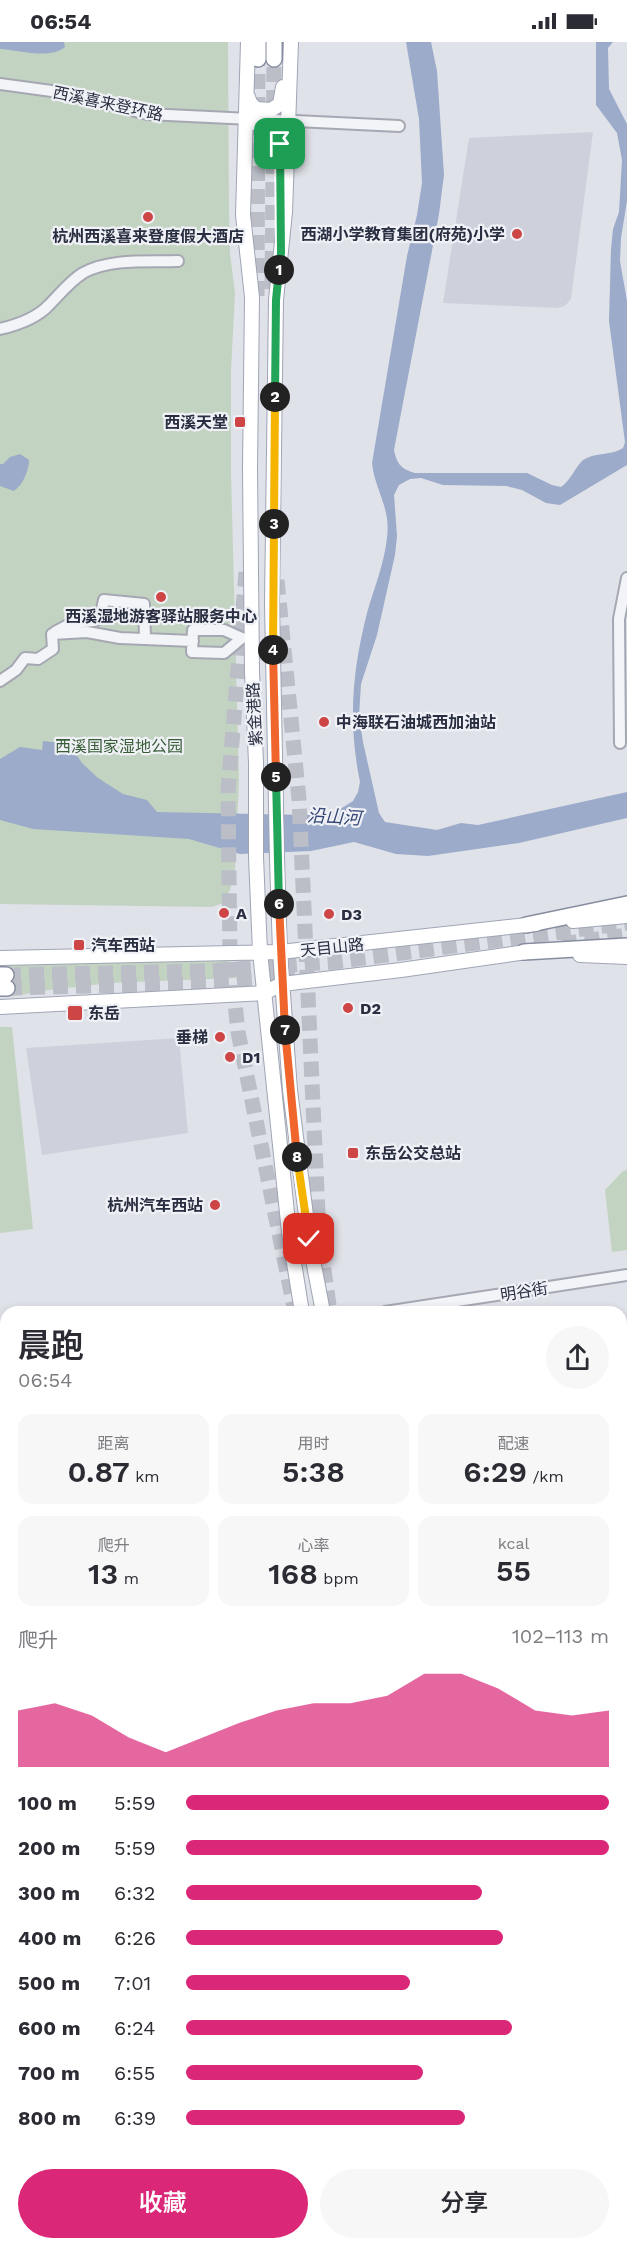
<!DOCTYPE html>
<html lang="zh">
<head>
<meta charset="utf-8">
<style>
  body { margin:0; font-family:"Work Sans","Noto Sans SC",sans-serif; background:#f7f7f7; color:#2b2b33; height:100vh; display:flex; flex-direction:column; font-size:22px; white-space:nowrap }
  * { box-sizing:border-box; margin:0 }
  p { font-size:20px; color:#7c7c81 }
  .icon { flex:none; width:33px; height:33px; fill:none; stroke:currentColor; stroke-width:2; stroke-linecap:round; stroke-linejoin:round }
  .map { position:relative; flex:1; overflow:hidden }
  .side { position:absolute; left:0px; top:1264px; width:627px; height:944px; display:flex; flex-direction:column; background:#fff; border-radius:18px 18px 0 0; box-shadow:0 3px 9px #0003 }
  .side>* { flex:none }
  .pin { position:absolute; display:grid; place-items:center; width:51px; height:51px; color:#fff; margin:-26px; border-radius:12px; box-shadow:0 3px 9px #0006 }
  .km { position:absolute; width:30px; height:30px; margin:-15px; border-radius:50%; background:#222; color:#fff; font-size:16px; line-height:30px; text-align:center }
  .round { display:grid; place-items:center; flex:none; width:63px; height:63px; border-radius:32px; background:#f7f7f7 }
  .summary { display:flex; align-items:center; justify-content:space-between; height:102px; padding:0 18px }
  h1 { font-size:33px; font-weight:600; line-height:45px }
  .figures { display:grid; grid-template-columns:repeat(3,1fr); gap:9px; height:102px; padding:6px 18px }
  .figures div { display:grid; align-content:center; border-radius:15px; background:#f7f7f7; text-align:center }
  .figures b { font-size:30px; font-weight:600 }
  .figures small { font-size:16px; font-weight:400 }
  .figures p { font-size:16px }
  .chart { height:168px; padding:12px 18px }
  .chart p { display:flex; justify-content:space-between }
  .chart svg { width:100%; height:108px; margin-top:6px; fill:#db2777; opacity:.7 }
  .action { display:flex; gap:12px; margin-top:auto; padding:12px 18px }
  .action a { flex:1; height:69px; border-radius:36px; background:#db2777; color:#fff; font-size:24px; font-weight:600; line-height:69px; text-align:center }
  .action a+a { background:#f7f7f7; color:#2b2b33 }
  ul { padding:0 18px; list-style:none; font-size:20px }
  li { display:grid; grid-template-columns:96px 72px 1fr; align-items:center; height:45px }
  li i { height:15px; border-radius:8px; background:#db2777 }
  .status { display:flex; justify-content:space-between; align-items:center; height:42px; padding:0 30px; background:#fff; direction:ltr }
  .status svg { height:16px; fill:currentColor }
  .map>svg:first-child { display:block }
  .built { fill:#ced1db }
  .green { fill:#c3d3c1 }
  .water { fill:#9babc9 }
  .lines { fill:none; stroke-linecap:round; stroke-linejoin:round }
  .highway-tunnel { stroke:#bbbec7; stroke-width:15; stroke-dasharray:15 8; stroke-linecap:butt }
  .minor-casing { stroke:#a5a8b3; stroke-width:14 }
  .major-casing { stroke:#9fa5b5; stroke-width:16 }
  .highway-casing { stroke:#878da0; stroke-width:18 }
  .minor { stroke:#f3f4f7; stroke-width:10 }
  .major { stroke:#fff; stroke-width:14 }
  .highway { stroke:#fff; stroke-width:15 }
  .split-1-casing { stroke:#fff; stroke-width:12 }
  .split-2-casing { stroke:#fff; stroke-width:12 }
  .split-3-casing { stroke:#fff; stroke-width:12 }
  .split-4-casing { stroke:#fff; stroke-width:12 }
  .split-5-casing { stroke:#fff; stroke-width:12 }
  .split-6-casing { stroke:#fff; stroke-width:12 }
  .split-7-casing { stroke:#fff; stroke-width:12 }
  .split-8-casing { stroke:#fff; stroke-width:12 }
  .split-9-casing { stroke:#fff; stroke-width:12 }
  .split-1 { stroke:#22a559; stroke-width:8 }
  .split-2 { stroke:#22a559; stroke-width:8 }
  .split-3 { stroke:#f5b400; stroke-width:8 }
  .split-4 { stroke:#f5b400; stroke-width:8 }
  .split-5 { stroke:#f0652b; stroke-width:8 }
  .split-6 { stroke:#22a559; stroke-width:8 }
  .split-7 { stroke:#f0652b; stroke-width:8 }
  .split-8 { stroke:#f0652b; stroke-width:8 }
  .split-9 { stroke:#f5b400; stroke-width:8 }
  .poi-dot { fill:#ce4546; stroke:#eff1f6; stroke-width:2 }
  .labels { text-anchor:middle; stroke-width:4.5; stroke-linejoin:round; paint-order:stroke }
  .street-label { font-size:16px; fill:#292e40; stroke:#eff1f6 }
  .poi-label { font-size:16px; font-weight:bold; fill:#292e40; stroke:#eff1f6; text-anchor:start }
  .park-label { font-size:16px; fill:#375c36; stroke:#eff1f6 }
  .water-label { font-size:18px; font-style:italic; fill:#334674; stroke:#eff1f6 }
</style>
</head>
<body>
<div class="status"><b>06:54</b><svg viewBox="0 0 49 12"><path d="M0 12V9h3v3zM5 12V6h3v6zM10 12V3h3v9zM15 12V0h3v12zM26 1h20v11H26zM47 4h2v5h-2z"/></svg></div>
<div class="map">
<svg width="627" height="2207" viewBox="0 0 627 2207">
  <rect width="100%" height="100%" fill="#e0e2e9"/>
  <!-- built -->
  <path class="built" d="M593,90l-22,167 -6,7 -8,2 -114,-5 26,-165z
    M179,996l9,95 -146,22 -16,-107z"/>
  <!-- green -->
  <path class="green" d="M0,0h228l1,167 1,44 5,40 -4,78v102l8,307 -4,88 -5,22 -7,13 -11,4 -212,-3z
    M226,919l8,1 2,4v12l-125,5 -62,7 -40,7 -2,-33z
    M0,985h12l21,202 -33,4z
    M627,1128v80l-15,2 -7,-62 18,-19z
    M0,2139l6,16v47h35l1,5h-42z
    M621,2183l6,3v21h-326l3,-5h317z"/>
  <!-- water -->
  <path class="water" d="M0,0h64l1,5c-16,13 -46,3 -65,2z
    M406,0h25l6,29 7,104 -5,39 -45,236c3,14 7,19 21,23h112l25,12 9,2c10,-7 13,-18 21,-26 11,-9 29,-5 41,-13l2,-6 -16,-121 2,-72 2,-20 6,-17 3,-52 -5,-27 -21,-28v-63h17l-5,6 1,41 18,35v77l-6,37 -1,23 7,40v164l-67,40 -14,-2 -24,-13 -16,-4 -63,-1 -22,-7 -11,1 -11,6 -5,10 3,41 -2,19 -18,80 -16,49 -2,32 4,26 16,71 6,9 52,8 24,-7 17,2 149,-33v26l-108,25 -91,13 -32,-2 -42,-12 -43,9 -71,3 -51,-15 -156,-10 -33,-9v-61l20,-12 22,3 1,-9 26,3 13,19 16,15 25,16 24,6 10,12 152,3 28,-4 16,-10 5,-9 2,-10c-12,-59 -8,-110 7,-169 7,-25 17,-48 20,-75 4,-31 -12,-47 -15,-75l35,-207 10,-41 5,-32 -3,-64z
    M20,412l9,6c0,10 -6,25 -15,31l-14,-5v-22h3l7,-7z"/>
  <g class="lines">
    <!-- highway-tunnel -->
    <path class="highway-tunnel" d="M272,247l2,-230
      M257,254l1,-237
      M246,530l-18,219 2,165 8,76 57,280
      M277,538l22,219 20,436 11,77
      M562,902l65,-9
      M6,933l202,-4 126,-9 293,-39
      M7,946l211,-5 77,-5
      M515,2202l1,5
      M554,2202l1,5"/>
    <defs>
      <path id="minor" d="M0,42l59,8 88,22 252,12
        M0,287c17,-4 37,-11 49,-24 11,-11 20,-23 34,-32 27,-15 66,-11 95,-12
        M193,588h31l18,8 -18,15 -32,-1z
        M55,590l17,-9 22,-2 6,-3 4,-18 40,4 1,35
        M0,639l16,-11 9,-12 13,1 15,-10 -1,-15 35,-2 33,6 73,3
        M620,701l-1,-124 8,-41
        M385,1270l242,-37
        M0,1314h6
        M621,1529l6,-1
        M621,1561l6,-1
        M0,1636l6,-1
        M0,1666l6,-2
        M0,1863h6
        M262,2202l5,5"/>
      <path id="major" d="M248,0l-5,173 9,82 -2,172 2,203 4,91v94l4,95 29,280 13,80
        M291,0l-6,170 -9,88 -4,303 5,255 3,94 10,138 19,149 14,73
        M248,55l2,6 6,6 15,1 9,-6 3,-17
        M247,78c18,6 34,13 34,34
        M573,879l54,-5
        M580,913l47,2
        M0,916l280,-6 256,-28
        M0,965l264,-14 18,-9 119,-14 132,-19
        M621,1540h6
        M621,1551l6,-1
        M0,1647l6,-1"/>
      <path id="highway" d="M258,17v-17
        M274,17v-17
        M526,883l101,-21
        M524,910l103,-6
        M0,933h6
        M0,946h7"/>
    </defs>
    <!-- minor casing -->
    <use href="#minor" class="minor-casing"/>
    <!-- major casing -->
    <use href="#major" class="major-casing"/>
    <!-- highway casing -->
    <use href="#highway" class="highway-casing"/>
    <!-- minor -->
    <use href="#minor" class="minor"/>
    <!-- major -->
    <use href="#major" class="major"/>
    <!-- highway -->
    <use href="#highway" class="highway"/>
  </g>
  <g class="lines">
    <defs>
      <path id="split-1" d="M279,228l2,-17 -1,-109"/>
      <path id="split-2" d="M275,355l1,-97 3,-30"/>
      <path id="split-3" d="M274,482l1,-127"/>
      <path id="split-4" d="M273,608l1,-126"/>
      <path id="split-5" d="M273,608l3,127"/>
      <path id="split-6" d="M276,735l3,127"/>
      <path id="split-7" d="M279,862l6,126"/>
      <path id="split-8" d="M285,988l12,127"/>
      <path id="split-9" d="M297,1115l12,82"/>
    </defs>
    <!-- split-1 casing -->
    <use href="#split-1" class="split-1-casing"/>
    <!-- split-2 casing -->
    <use href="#split-2" class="split-2-casing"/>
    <!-- split-3 casing -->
    <use href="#split-3" class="split-3-casing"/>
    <!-- split-4 casing -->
    <use href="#split-4" class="split-4-casing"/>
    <!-- split-5 casing -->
    <use href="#split-5" class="split-5-casing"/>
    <!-- split-6 casing -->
    <use href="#split-6" class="split-6-casing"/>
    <!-- split-7 casing -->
    <use href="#split-7" class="split-7-casing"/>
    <!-- split-8 casing -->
    <use href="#split-8" class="split-8-casing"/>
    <!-- split-9 casing -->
    <use href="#split-9" class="split-9-casing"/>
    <!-- split-1 -->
    <use href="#split-1" class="split-1"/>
    <!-- split-2 -->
    <use href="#split-2" class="split-2"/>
    <!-- split-3 -->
    <use href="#split-3" class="split-3"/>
    <!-- split-4 -->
    <use href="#split-4" class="split-4"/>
    <!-- split-5 -->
    <use href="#split-5" class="split-5"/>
    <!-- split-6 -->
    <use href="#split-6" class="split-6"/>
    <!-- split-7 -->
    <use href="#split-7" class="split-7"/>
    <!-- split-8 -->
    <use href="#split-8" class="split-8"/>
    <!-- split-9 -->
    <use href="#split-9" class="split-9"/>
  </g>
  <!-- markers -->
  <g class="poi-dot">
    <circle cx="148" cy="175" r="6"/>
    <circle cx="517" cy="192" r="6"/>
    <rect x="234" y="374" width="12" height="12" rx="3"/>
    <circle cx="161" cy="555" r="6"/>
    <circle cx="324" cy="680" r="6"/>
    <circle cx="224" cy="871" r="6"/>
    <circle cx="329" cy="872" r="6"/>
    <rect x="73" y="897" width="12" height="12" rx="3"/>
    <circle cx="348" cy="966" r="6"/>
    <rect x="67" y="963" width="16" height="16" rx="3"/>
    <circle cx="220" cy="995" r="6"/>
    <circle cx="230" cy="1015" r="6"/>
    <rect x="347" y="1105" width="12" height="12" rx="3"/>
    <circle cx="215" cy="1163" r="6"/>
  </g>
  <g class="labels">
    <!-- street labels -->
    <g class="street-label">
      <text transform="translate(108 61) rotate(12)" y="6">西溪喜来登环路</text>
      <text transform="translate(254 672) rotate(-93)" y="6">紫金港路</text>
      <text transform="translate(332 905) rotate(-6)" y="6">天目山路</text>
      <text transform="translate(524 1249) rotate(-9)" y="6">明谷街</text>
    </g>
    <!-- poi labels -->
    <g class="poi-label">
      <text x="505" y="198" text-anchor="end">西湖小学教育集团(府苑)小学</text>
      <text x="148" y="200" text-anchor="middle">杭州西溪喜来登度假大酒店</text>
      <text x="228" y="386" text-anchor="end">西溪天堂</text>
      <text x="161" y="580" text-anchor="middle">西溪湿地游客驿站服务中心</text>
      <text x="336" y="686">中海联石油城西加油站</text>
      <text x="236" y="877">A</text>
      <text x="341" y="878">D3</text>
      <text x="91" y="909">汽车西站</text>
      <text x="360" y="972">D2</text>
      <text x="88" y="977">东岳</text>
      <text x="208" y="1001" text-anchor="end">垂梯</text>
      <text x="242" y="1021">D1</text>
      <text x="365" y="1117">东岳公交总站</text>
      <text x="203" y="1169" text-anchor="end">杭州汽车西站</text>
    </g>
    <!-- park labels -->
    <g class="park-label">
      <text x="119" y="710">西溪国家湿地公园</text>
    </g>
    <!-- water labels -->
    <g class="water-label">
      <text transform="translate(334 775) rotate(3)" y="6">沿山河</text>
    </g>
  </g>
</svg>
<div class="pin" style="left:280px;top:102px;background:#1e9e55"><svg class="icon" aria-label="arrive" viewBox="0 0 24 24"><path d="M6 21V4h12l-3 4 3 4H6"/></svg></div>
<div class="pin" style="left:309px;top:1197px;background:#d93025"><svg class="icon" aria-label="check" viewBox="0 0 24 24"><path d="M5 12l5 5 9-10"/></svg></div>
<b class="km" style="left:279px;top:228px">1</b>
<b class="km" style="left:275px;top:355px">2</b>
<b class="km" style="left:274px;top:482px">3</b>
<b class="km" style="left:273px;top:608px">4</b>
<b class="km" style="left:276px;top:735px">5</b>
<b class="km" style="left:279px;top:862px">6</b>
<b class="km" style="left:285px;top:988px">7</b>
<b class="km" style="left:297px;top:1115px">8</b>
<section class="side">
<div class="summary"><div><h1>晨跑</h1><p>06:54</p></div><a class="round"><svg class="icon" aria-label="share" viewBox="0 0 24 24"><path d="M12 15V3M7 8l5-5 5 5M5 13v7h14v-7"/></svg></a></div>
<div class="figures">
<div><p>距离</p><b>0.87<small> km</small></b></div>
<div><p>用时</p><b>5:38</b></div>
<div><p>配速</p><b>6:29<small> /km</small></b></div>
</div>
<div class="figures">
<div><p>爬升</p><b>13<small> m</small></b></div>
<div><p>心率</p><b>168<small> bpm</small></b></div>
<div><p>kcal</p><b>55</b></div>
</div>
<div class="chart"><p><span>爬升</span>102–113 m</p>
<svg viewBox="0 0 160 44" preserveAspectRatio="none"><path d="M0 44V21L10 18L20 23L30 32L40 38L50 32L60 26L70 21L80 18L90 18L100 15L110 6L120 6L130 12L140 21L150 23L160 21V44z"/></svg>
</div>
<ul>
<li><b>100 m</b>5:59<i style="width:100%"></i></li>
<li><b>200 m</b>5:59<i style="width:100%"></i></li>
<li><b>300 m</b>6:32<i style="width:70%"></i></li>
<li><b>400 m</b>6:26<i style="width:75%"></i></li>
<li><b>500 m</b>7:01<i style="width:53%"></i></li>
<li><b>600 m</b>6:24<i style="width:77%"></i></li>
<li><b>700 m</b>6:55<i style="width:56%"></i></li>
<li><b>800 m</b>6:39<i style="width:66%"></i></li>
</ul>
<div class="action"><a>收藏</a><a>分享</a></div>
</section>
</div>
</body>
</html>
